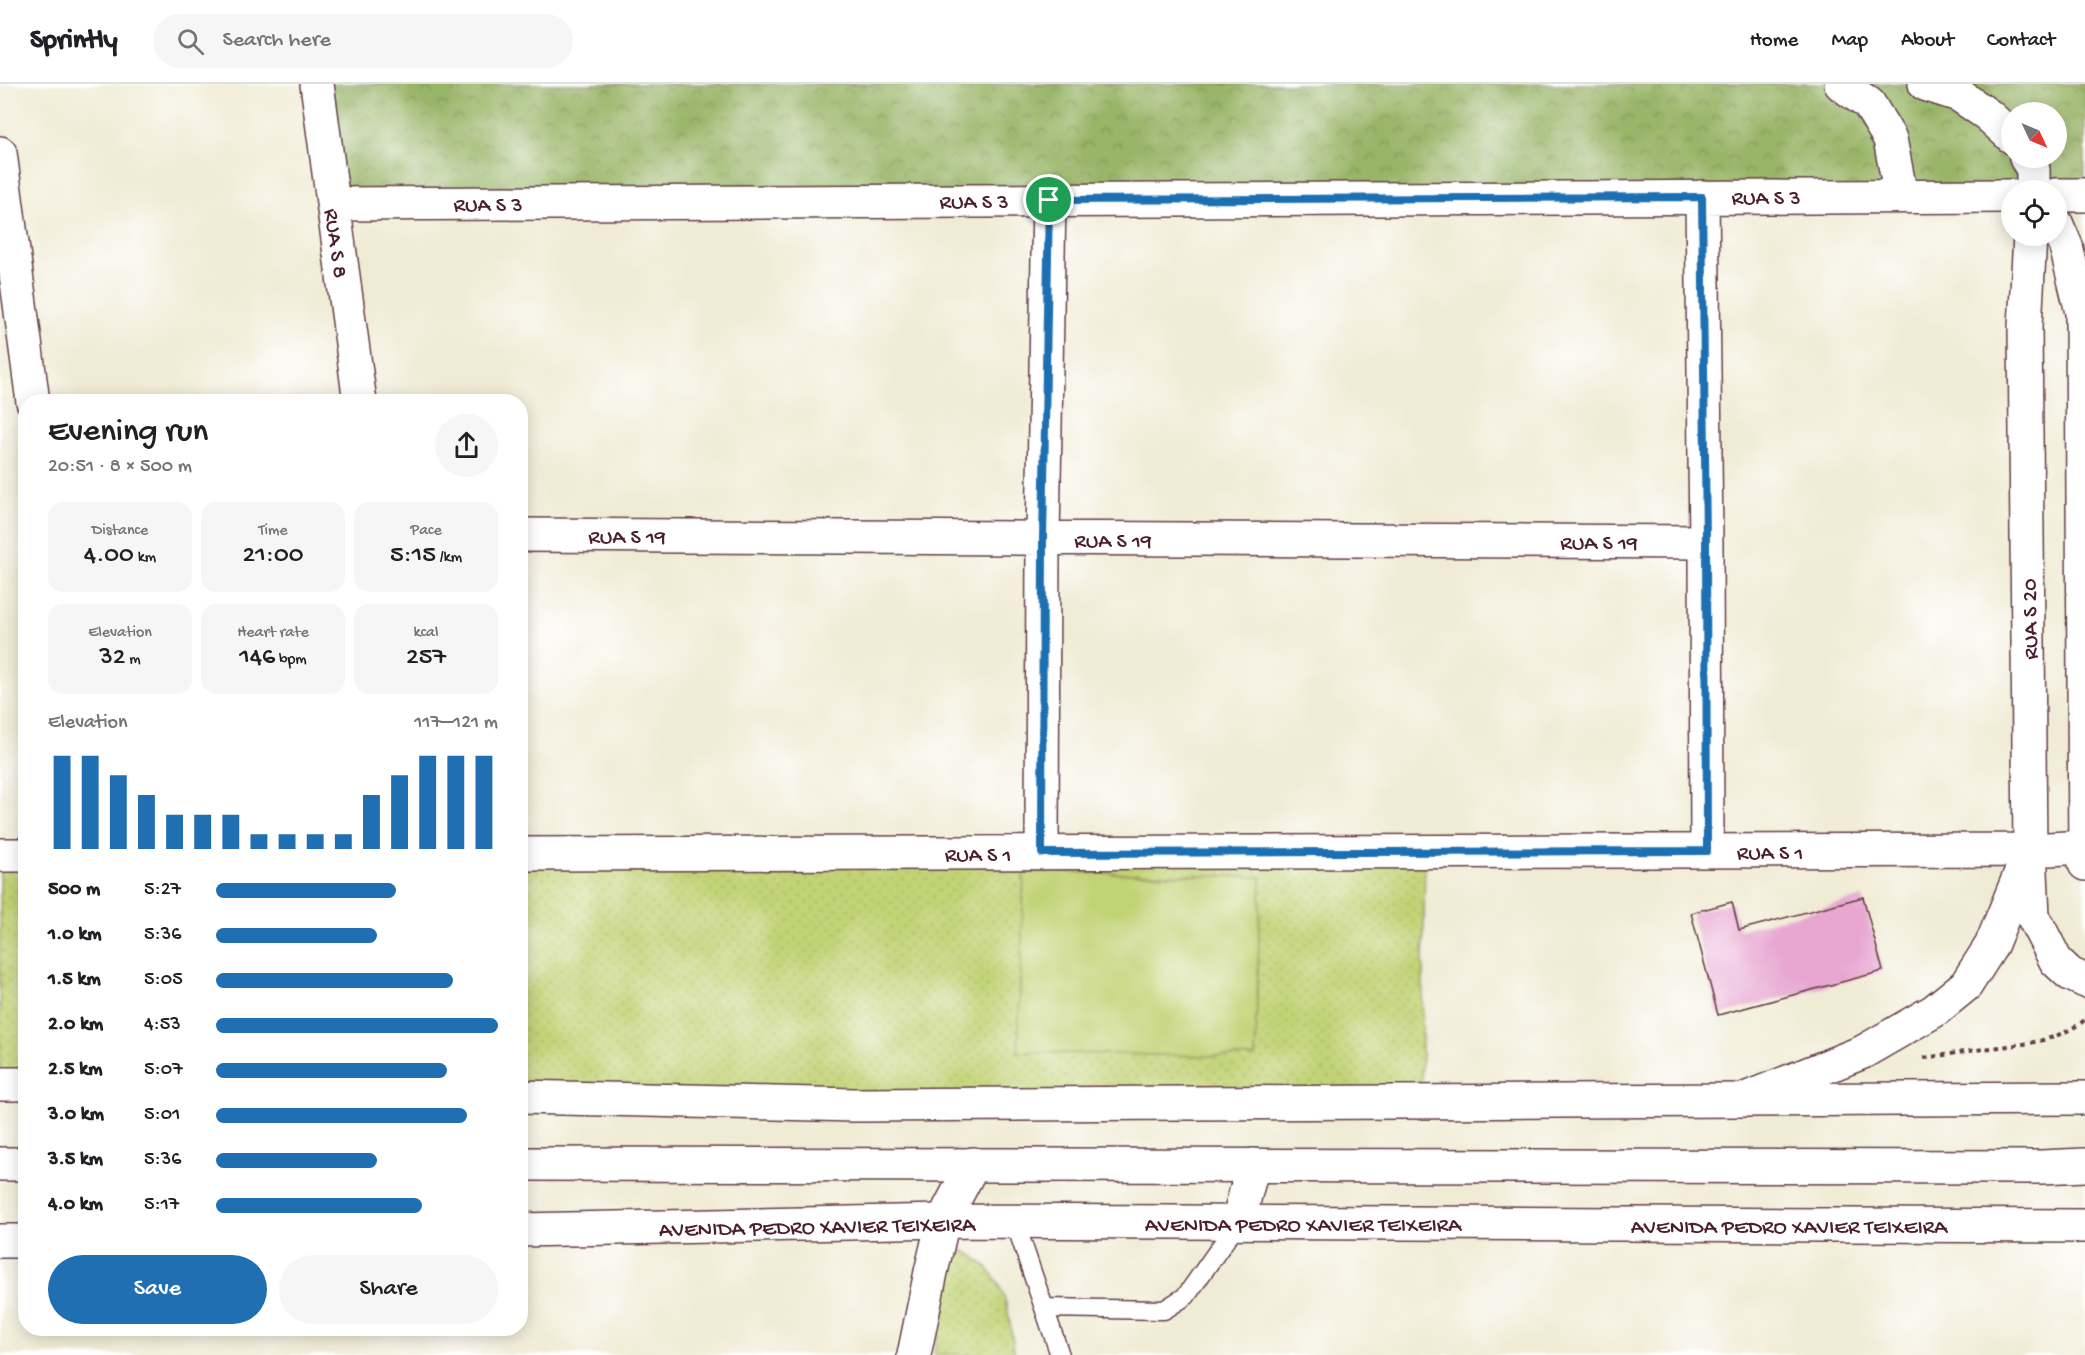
<!DOCTYPE html>
<html lang="en">
<head>
<meta charset="utf-8">
<style>
  body { margin:0; font-family:"Gochi Hand",sans-serif; background:#f6f6f6; color:#202124; height:100vh; display:flex; flex-direction:column; font-size:22px; white-space:nowrap }
  * { box-sizing:border-box; margin:0 }
  p { font-size:20px; color:#757577 }
  .icon { flex:none; width:33px; height:33px; fill:none; stroke:currentColor; stroke-width:2; stroke-linecap:round; stroke-linejoin:round }
  .map { position:relative; flex:1; overflow:hidden }
  .side { position:absolute; left:18px; top:310px; width:510px; height:942px; display:flex; flex-direction:column; background:#fff; border-radius:24px; box-shadow:0 3px 15px #0003 }
  .side>* { flex:none }
  .needle { width:39px; rotate:134deg }
  .tools { position:absolute; left:2001px; top:18px; display:grid; gap:12px }
  .tools a { display:grid; place-items:center; width:66px; height:66px; border-radius:50%; background:#fff; box-shadow:0 3px 15px #0003; font-size:30px }
  .pin { position:absolute; display:grid; place-items:center; width:51px; height:51px; color:#fff; margin:-26px; border:3px solid #fff; border-radius:50%; box-shadow:0 2px 6px #0007 }
  .round { display:grid; place-items:center; flex:none; width:63px; height:63px; border-radius:32px; background:#f6f6f6 }
  .overview { display:flex; align-items:center; justify-content:space-between; height:102px; padding:0 30px }
  h1 { font-size:33px; font-weight:600; line-height:45px }
  .stats { display:grid; grid-template-columns:repeat(3,1fr); gap:9px; height:102px; padding:6px 30px }
  .stats div { display:grid; align-content:center; border-radius:15px; background:#f6f6f6; text-align:center }
  .stats b { font-size:26px; font-weight:600 }
  .stats small { font-size:16px; font-weight:400 }
  .stats p { font-size:16px }
  .chart { height:168px; padding:12px 30px }
  .chart p { display:flex; justify-content:space-between }
  .chart svg { width:100%; height:108px; margin-top:6px; stroke:#1f6fb2; stroke-width:6 }
  .cta { display:flex; gap:12px; margin-top:auto; padding:12px 30px }
  .cta a { flex:1; height:69px; border-radius:36px; background:#1f6fb2; color:#fff; font-size:24px; font-weight:600; line-height:69px; text-align:center }
  .cta a+a { background:#f6f6f6; color:#202124 }
  ul { padding:0 30px; list-style:none; font-size:20px }
  li { display:grid; grid-template-columns:96px 72px 1fr; align-items:center; height:45px }
  li i { height:15px; border-radius:8px; background:#1f6fb2 }
  header { display:flex; align-items:center; gap:36px; box-sizing:border-box; height:84px; padding:0 30px; background:#fff; border-bottom:2px solid #e0e0e0 }
  header strong { font-size:28px }
  nav { display:flex; gap:33px; margin-inline-start:auto; font-size:21px }
  .search { width:420px; height:54px; background:#f6f6f6; display:flex; align-items:center; gap:15px; box-sizing:border-box; padding:0 21px; border-radius:33px; color:#757577; font-size:22px }
  .map>svg:first-child { display:block }
  .forest { fill:url(#forest-crowns); stroke:#726a49; stroke-width:1.5; fill-rule:evenodd }
  .park { fill:url(#park-dots); stroke:#867950; stroke-width:1.5 }
  .pitch { fill:#c2d376; stroke:#867950; stroke-width:1.5 }
  .building { fill:#e8a7d1 }
  .lines { fill:none; stroke-linecap:round; stroke-linejoin:round }
  .lane-casing { stroke:#633e44; stroke-width:21 }
  .street-casing { stroke:#633e44; stroke-width:36 }
  .primary-casing { stroke:#633e44; stroke-width:36 }
  .path { stroke:#633e44; stroke-width:4; stroke-dasharray:4.5 4.5; stroke-linecap:butt }
  .lane { stroke:#fff; stroke-width:18 }
  .street { stroke:#fff; stroke-width:33 }
  .primary { stroke:#fff; stroke-width:33 }
  .route-casing { stroke:#fff; stroke-width:12 }
  .route { stroke:#1f6fb2; stroke-width:8 }
  .labels { text-anchor:middle; stroke-width:4.5; stroke-linejoin:round; paint-order:stroke }
  .street-label { font-size:22px; fill:#4a1f2b; stroke:#fff }
</style>
</head>
<body>
<header>
<strong>Sprintly</strong>
<div class="search"><svg class="icon" aria-label="search" viewBox="0 0 24 24"><circle cx="10" cy="10" r="6"/><path d="M15 15l6 6"/></svg>Search here</div>
<nav><a>Home</a><a>Map</a><a>About</a><a>Contact</a></nav>
</header>
<div class="map">
<svg width="2085" height="1271" viewBox="0 0 2085 1271">
  <defs>
    <pattern id="forest-crowns" width="20" height="18" patternUnits="userSpaceOnUse" patternTransform="scale(1.5)"><rect width="20" height="18" fill="#99b567"/><path d="M2 6a3 3 0 1 1 6 0M12 15a3 3 0 1 1 6 0" fill="none" stroke="#7f9355"/></pattern>
    <pattern id="park-dots" width="8" height="8" patternUnits="userSpaceOnUse" patternTransform="scale(1.5)"><rect width="8" height="8" fill="#c2d376"/><path d="M2 2h.1M6 6h.1" fill="none" stroke="#a8b566" stroke-width="1.8" stroke-linecap="round"/></pattern>
  </defs>
  <rect width="100%" height="100%" fill="#fff"/>
  <filter id="ink" filterUnits="userSpaceOnUse"><feTurbulence type="fractalNoise" baseFrequency=".0167" numOctaves="2"/><feDisplacementMap in="SourceGraphic" scale="12" xChannelSelector="R" yChannelSelector="G"/><feConvolveMatrix kernelMatrix="1 2 1 2 8 2 1 2 1" color-interpolation-filters="sRGB"/></filter>
  <filter id="wash" filterUnits="userSpaceOnUse"><feTurbulence type="fractalNoise" baseFrequency=".008" numOctaves="4" result="noise"/><feDisplacementMap in="SourceGraphic" scale="24" xChannelSelector="R" yChannelSelector="G"/><feGaussianBlur stdDeviation="1.35" result="paint"/><feColorMatrix in="noise" values="0 0 0 0 0 0 0 0 0 0 0 0 0 0 0 0 0 1.4 0 .05"/><feComposite in="paint" operator="in"/></filter>
  <g filter="url(#wash)">
    <rect width="100%" height="100%" fill="#f0ebd4"/>
    <!-- forest -->
    <path class="forest" d="M317,0h1768v106l-1752,14zM2012,28h44v46h-44z"/>
    <!-- park -->
    <path class="park" d="M1425,768l-4,250 -900,-4v-244z
      M0,771h25v231l-25,-1z
      M965,1167c44,25 42,59 50,104h-81l18,-102z"/>
    <!-- pitch -->
    <path class="pitch" d="M1024,787l237,6 -6,180 -237,-5z"/>
    <g id="blocks">
      <!-- building -->
      <path class="building" d="M1863,813l20,74 -165,44 -27,-102 41,-11 7,28z"/>
    </g>
  </g>
  <g filter="url(#ink)">
    <use href="#blocks" fill-opacity="0" stroke="#633e44" stroke-width="1.5"/>
    <g class="lines">
      <defs>
        <path id="lane" d="M1015,1138l45,133
          M1044,1224l120,2 22,-14 52,-74"/>
        <path id="street" d="M317,0l43,318
          M1841,0l28,20 21,35 11,57
          M1925,0l34,11 29,20 24,22
          M0,69l33,249
          M2026,74l7,11v21
          M2056,111h29
          M1702,113l4,345 1,309
          M333,120l1679,-8
          M2056,139l10,23 16,66 3,552
          M2030,152l-5,91 5,523 3,66 23,45 14,13 15,7
          M520,451l1186,7
          M1042,769l1,-314 6,-339
          M520,770l1510,-4 54,-3
          M0,771h26
          M1745,1015l118,-47 71,-41 32,-26 25,-39 35,-86
          M1238,1138l15,-57
          M520,1146l423,-9 1142,5
          M0,1157h26
          M914,1271l17,-83 12,-51 30,-57"/>
        <path id="primary" d="M0,1000h26
          M520,1013l335,8 1230,-7
          M0,1080h26
          M520,1080l1521,3 44,-2"/>
      </defs>
      <!-- lane casing -->
      <use href="#lane" class="lane-casing"/>
      <!-- street casing -->
      <use href="#street" class="street-casing"/>
      <!-- primary casing -->
      <use href="#primary" class="primary-casing"/>
      <!-- path -->
      <path class="path" d="M1924,974c20,-3 40,-6 59,-9 39,-5 69,-5 102,-29"/>
      <!-- lane -->
      <use href="#lane" class="lane"/>
      <!-- street -->
      <use href="#street" class="street"/>
      <!-- primary -->
      <use href="#primary" class="primary"/>
    </g>
  </g>
  <g class="lines" filter="url(#ink)">
    <defs>
      <path id="route" d="M1702,113l4,345 1,309 -665,2 1,-314 6,-339z"/>
    </defs>
    <!-- route casing -->
    <use href="#route" class="route-casing"/>
    <!-- route -->
    <use href="#route" class="route"/>
  </g>
  <g class="labels">
    <!-- street labels -->
    <g class="street-label">
      <text x="1766" y="120">RUA S 3</text>
      <text x="974" y="124">RUA S 3</text>
      <text x="488" y="127">RUA S 3</text>
      <text transform="translate(338 159) rotate(82)" y="8">RUA S 8</text>
      <text x="627" y="459">RUA S 19</text>
      <text x="1113" y="463">RUA S 19</text>
      <text x="1599" y="465">RUA S 19</text>
      <text transform="translate(2028 535) rotate(-91)" y="8">RUA S 20</text>
      <text x="1770" y="775">RUA S 1</text>
      <text x="978" y="777">RUA S 1</text>
      <text x="1303" y="1147">AVENIDA PEDRO XAVIER TEIXEIRA</text>
      <text transform="translate(817 1141) rotate(-1)" y="8">AVENIDA PEDRO XAVIER TEIXEIRA</text>
      <text x="1789" y="1149">AVENIDA PEDRO XAVIER TEIXEIRA</text>
    </g>
  </g>
</svg>
<div class="tools">
<a><svg class="needle" viewBox="-14 -14 28 28"><path d="M0-13l5 13h-10z" fill="#e53935"/><path d="M0 13l5-13h-10z" fill="#757577"/></svg></a>
<a><svg class="icon" aria-label="locate" viewBox="0 0 24 24"><circle cx="12" cy="12" r="6"/><path d="M12 2v4M12 18v4M2 12h4M18 12h4"/></svg></a>
</div>
<div class="pin" style="left:1049px;top:116px;background:#1e9e55"><svg class="icon" aria-label="arrive" viewBox="0 0 24 24"><path d="M6 21V4h12l-3 4 3 4H6"/></svg></div>
<section class="side">
<div class="overview"><div><h1>Evening run</h1><p>20:51 · 8 × 500 m</p></div><a class="round"><svg class="icon" aria-label="share" viewBox="0 0 24 24"><path d="M12 15V3M7 8l5-5 5 5M5 13v7h14v-7"/></svg></a></div>
<div class="stats">
<div><p>Distance</p><b>4.00<small> km</small></b></div>
<div><p>Time</p><b>21:00</b></div>
<div><p>Pace</p><b>5:15<small> /km</small></b></div>
</div>
<div class="stats">
<div><p>Elevation</p><b>32<small> m</small></b></div>
<div><p>Heart rate</p><b>146<small> bpm</small></b></div>
<div><p>kcal</p><b>257</b></div>
</div>
<div class="chart"><p><span>Elevation</span>117–121 m</p>
<svg viewBox="0 0 160 44" preserveAspectRatio="none"><path d="M5 44V6M15 44V6M25 44V14M35 44V22M45 44V30M55 44V30M65 44V30M75 44V38M85 44V38M95 44V38M105 44V38M115 44V22M125 44V14M135 44V6M145 44V6M155 44V6"/></svg>
</div>
<ul>
<li><b>500 m</b>5:27<i style="width:64%"></i></li>
<li><b>1.0 km</b>5:36<i style="width:57%"></i></li>
<li><b>1.5 km</b>5:05<i style="width:84%"></i></li>
<li><b>2.0 km</b>4:53<i style="width:100%"></i></li>
<li><b>2.5 km</b>5:07<i style="width:82%"></i></li>
<li><b>3.0 km</b>5:01<i style="width:89%"></i></li>
<li><b>3.5 km</b>5:36<i style="width:57%"></i></li>
<li><b>4.0 km</b>5:17<i style="width:73%"></i></li>
</ul>
<div class="cta"><a>Save</a><a>Share</a></div>
</section>
</div>
</body>
</html>
